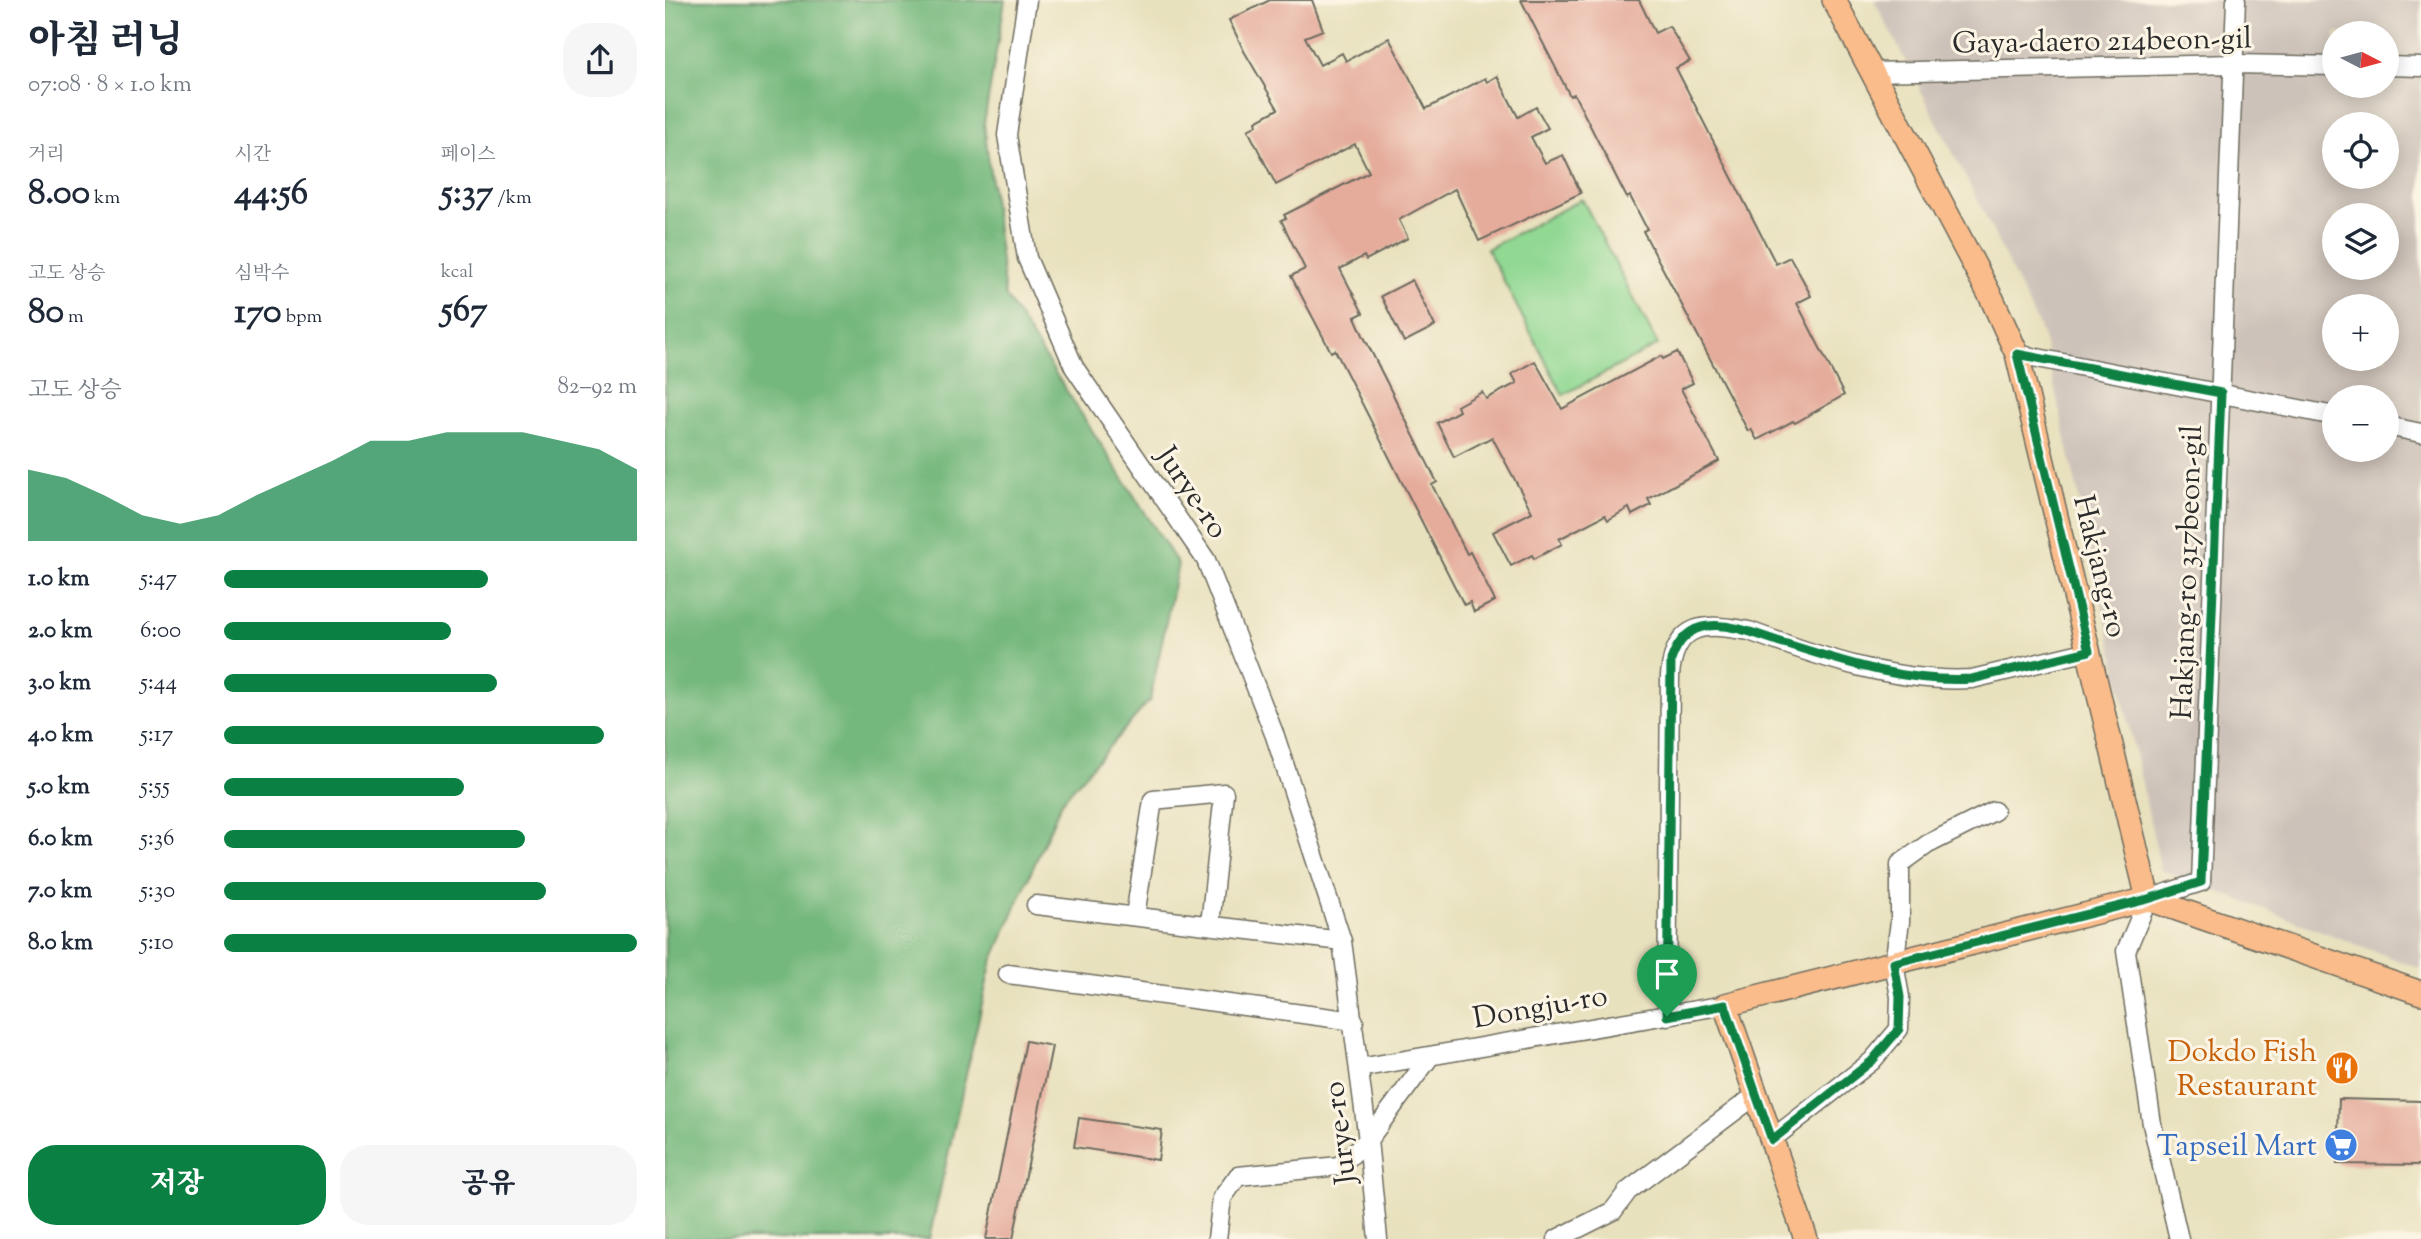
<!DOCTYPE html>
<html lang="ko">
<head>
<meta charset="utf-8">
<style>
  body { margin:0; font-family:"Sorts Mill Goudy","Noto Serif KR",serif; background:#f6f6f7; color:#1f2937; height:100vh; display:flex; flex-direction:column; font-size:26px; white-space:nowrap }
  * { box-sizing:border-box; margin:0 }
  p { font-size:23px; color:#747a83 }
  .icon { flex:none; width:38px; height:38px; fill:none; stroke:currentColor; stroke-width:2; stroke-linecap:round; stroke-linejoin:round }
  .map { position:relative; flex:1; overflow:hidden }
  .panel { display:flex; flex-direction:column; background:#fff; width:665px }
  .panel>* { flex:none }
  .needle { width:46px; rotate:96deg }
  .tools { position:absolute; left:1657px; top:21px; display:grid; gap:14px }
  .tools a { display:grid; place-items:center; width:77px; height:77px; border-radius:50%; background:#fff; box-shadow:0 4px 18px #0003; font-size:35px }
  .pin { position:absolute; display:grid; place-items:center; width:60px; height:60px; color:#fff; margin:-72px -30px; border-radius:50% 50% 50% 0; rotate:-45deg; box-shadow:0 0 7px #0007 }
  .pin .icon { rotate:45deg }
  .round { display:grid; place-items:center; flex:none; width:74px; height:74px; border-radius:28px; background:#f6f6f7 }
  .summary { display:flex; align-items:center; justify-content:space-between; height:119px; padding:0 28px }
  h1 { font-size:38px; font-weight:800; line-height:52px }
  .metrics { display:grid; grid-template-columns:repeat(3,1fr); gap:10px; height:119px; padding:7px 28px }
  .metrics div { display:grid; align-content:center }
  .metrics b { font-size:35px; font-weight:800 }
  .metrics small { font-size:19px; font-weight:400 }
  .metrics p { font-size:19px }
  .chart { height:196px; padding:14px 28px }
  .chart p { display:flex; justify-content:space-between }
  .chart svg { width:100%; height:126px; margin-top:7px; fill:#0b8043; opacity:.7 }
  .primary-button { display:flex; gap:14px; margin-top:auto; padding:14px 28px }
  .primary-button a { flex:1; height:80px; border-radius:28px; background:#0b8043; color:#fff; font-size:28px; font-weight:800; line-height:80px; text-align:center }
  .primary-button a+a { background:#f6f6f7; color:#1f2937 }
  ul { padding:0 28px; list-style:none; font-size:23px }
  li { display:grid; grid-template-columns:112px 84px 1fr; align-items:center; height:52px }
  li i { height:18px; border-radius:9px; background:#0b8043 }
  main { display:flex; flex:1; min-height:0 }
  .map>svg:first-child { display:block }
  .industrial { fill:#cdc2b9; fill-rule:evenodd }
  .green { fill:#91d893; stroke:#5e825f; stroke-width:2 }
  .forest { fill:#74b87d; stroke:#507254; stroke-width:2 }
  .building { fill:#e5ac9c }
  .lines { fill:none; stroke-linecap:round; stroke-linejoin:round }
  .minor-casing { stroke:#6d6b5e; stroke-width:21 }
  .major-casing { stroke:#6d6b5e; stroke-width:26 }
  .minor { stroke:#fff; stroke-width:18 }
  .major { stroke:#f9bc8a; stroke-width:23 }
  .route-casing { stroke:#fff; stroke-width:14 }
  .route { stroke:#0b8043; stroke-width:9 }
  .labels { text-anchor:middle; stroke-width:6; stroke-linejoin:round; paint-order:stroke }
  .street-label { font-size:30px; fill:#2b2b2b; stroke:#fcf5e5 }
  .food-label { font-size:30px; fill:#c56008; stroke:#fcf5e5; text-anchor:end }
  .shop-label { font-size:30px; fill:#366cbe; stroke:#fcf5e5; text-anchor:end }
</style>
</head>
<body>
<main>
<section class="panel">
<div class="summary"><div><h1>아침 러닝</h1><p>07:08 · 8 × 1.0 km</p></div><a class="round"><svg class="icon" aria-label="share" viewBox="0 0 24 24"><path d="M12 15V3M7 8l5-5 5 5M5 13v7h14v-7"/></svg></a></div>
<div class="metrics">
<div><p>거리</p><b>8.00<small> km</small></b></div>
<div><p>시간</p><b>44:56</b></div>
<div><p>페이스</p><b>5:37<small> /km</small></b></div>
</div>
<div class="metrics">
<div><p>고도 상승</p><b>80<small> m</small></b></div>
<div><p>심박수</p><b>170<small> bpm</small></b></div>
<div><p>kcal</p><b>567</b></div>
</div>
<div class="chart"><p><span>고도 상승</span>82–92 m</p>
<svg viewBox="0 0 160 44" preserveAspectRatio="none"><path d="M0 44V19L10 22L20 28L30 35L40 38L50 35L60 28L70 22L80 16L90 9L100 9L110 6L120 6L130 6L140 9L150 12L160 19V44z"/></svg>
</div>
<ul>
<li><b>1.0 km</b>5:47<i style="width:64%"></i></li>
<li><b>2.0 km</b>6:00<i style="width:55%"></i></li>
<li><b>3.0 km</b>5:44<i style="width:66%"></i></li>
<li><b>4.0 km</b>5:17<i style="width:92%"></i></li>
<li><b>5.0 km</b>5:55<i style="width:58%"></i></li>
<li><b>6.0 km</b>5:36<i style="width:73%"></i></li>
<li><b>7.0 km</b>5:30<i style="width:78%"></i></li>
<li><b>8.0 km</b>5:10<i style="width:100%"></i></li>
</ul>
<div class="primary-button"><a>저장</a><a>공유</a></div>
</section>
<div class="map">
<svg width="1756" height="1239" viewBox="0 0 1756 1239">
  <rect width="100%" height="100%" fill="#fcf5e5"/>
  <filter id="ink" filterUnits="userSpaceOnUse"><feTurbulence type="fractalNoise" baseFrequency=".0143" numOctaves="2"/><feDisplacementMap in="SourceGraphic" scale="14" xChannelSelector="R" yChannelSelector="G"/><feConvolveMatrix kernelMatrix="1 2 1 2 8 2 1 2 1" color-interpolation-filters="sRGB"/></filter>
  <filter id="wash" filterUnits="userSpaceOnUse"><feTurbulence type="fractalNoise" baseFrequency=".00686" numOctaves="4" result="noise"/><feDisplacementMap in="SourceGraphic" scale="28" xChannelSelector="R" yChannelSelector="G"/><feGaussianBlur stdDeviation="1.57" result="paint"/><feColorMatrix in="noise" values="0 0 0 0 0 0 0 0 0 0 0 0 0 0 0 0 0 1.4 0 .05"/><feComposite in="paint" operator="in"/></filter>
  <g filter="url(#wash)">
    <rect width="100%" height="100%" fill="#e8e1be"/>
    <!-- industrial -->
    <path class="industrial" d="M1209,0h547v969l-260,-99 -118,-535 -63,-130zM1670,33h52v53h-52zM1670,124h52v53h-52zM1670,215h52v53h-52zM1670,306h52v53h-52zM1670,397h52v53h-52z"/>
    <!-- green -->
    <path class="green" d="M917,199l76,146 -95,50 -76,-146z"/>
    <!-- forest -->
    <path class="forest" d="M0,0h340l-21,123 21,172 173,269 -28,136 -88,101 -71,163 -62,275h-264z"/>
    <g id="blocks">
      <!-- building -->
      <path class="building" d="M605,0h42l11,30 -18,7 15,28 22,-12 4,8 43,-23 37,71 59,-31 2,4 10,-6 21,41 18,-10 12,21 -17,9 14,26 18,-8 18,38 -102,48 -24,-52 -56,31 9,18 -42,22 -2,-4 -24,13 23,44 -8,4 8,18 74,147 -5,3 35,69 3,-2 25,49 -21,11 -4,-10 -6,3 -129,-255 -4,2 -40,-76 14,-7 -24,-49 5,-2 -2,-3 85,-43 -14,-28 -79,41 -28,-55 9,-5 -1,-4 22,-12 -34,-58 -15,-31z
        M856,0h118l16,33 14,-7 21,35 -14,7 100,196 14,-7 13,23 8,16 -14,7 47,92 -49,28 -2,-2 -36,19 -6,-11 -3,2 -105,-200 4,-2 -17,-33 -3,2 -53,-104 -4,2z
        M747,280l23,46 -31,16 -23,-46z
        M1012,352l16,31 -12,6 38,72 -71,38 3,6 -19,10 -3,-7 -21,12 -3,-5 -46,24 3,5 -28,15 -2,-4 -21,11 -18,-34 39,-20 -40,-75 -38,20 -17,-34 22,-12 -2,-5 25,-14 4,7 31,-16 -5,-9 23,-13 27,48 99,-53 2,3z
        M361,1041l26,5 -39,193h-27z
        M1674,1099l82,2v64l-84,-1z
        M414,1118l83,12 -4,30 -84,-13z"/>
    </g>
  </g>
  <g filter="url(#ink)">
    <use href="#blocks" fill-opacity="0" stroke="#6d6b5e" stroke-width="2"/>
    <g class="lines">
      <defs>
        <path id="minor" d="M362,0l-20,135 20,123 47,109 132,193 69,176 67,205 26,199 10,99
          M1722,66l34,1
          M1206,72l364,-8 100,2
          M1352,354l318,62
          M1722,426l34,7
          M371,905l306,36
          M470,916l18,-116 71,-7 -14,132
          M343,974l346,47
          M1002,1016l3,-341c5,-54 35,-52 79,-44 70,26 147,52 223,48l117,-28
          M694,1068l366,-63
          M1106,1140l101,-79 27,-32 1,-32 -6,-34 6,-41v-58l28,-20 66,-33
          M552,1239l5,-41 16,-22 101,-10 29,-26 61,-82
          M892,1239l56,-28 15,-20 128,-96
          M1514,1239l-27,-115 -26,-173 22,-52 53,-17 35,-882"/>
        <path id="major" d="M1169,0l158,299 25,55 131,545 273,94
          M1141,1239l-81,-234 423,-106"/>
      </defs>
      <!-- minor casing -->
      <use href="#minor" class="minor-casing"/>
      <!-- major casing -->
      <use href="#major" class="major-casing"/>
      <!-- minor -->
      <use href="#minor" class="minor"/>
      <!-- major -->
      <use href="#major" class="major"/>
    </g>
  </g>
  <g class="lines" filter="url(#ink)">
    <defs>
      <path id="route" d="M1352,354l204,39 -20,489 -53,17 -254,64 6,34 -1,32 -27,32 -100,79 -47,-135 -58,11 4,-356c6,-17 17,-32 37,-34 27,-3 54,11 79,18 60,19 121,39 185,35l117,-28z"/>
    </defs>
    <!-- route casing -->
    <use href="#route" class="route-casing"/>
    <!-- route -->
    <use href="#route" class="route"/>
  </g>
  <!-- icons -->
  <defs>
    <symbol id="restaurant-disc" viewBox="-11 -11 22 22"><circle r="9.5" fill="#e8710a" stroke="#fcf5e5"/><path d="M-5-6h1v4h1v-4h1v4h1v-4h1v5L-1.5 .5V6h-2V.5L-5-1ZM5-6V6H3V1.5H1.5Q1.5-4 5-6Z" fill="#fff"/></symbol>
    <symbol id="supermarket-disc" viewBox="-11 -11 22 22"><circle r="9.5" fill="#3f7fe0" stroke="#fcf5e5"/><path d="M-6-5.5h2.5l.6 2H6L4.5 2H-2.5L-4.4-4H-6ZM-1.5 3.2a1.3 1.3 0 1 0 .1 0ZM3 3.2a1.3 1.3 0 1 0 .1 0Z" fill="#fff"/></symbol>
  </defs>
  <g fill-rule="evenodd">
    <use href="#restaurant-disc" x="1658" y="1049" width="38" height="38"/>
    <use href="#supermarket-disc" x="1657" y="1126" width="38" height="38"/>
  </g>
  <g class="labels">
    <!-- street labels -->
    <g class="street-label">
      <text transform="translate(1437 40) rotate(-1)" y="10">Gaya-daero 214beon-gil</text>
      <text transform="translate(528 492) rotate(56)" y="10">Jurye-ro</text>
      <text transform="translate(1436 566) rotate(76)" y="10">Hakjang-ro</text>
      <text transform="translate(1521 572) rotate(-88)" y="10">Hakjang-ro 317beon-gil</text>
      <text transform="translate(875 1006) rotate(-10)" y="10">Dongju-ro</text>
      <text transform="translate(674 1133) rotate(-97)" y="10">Jurye-ro</text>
    </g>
    <!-- food labels -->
    <g class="food-label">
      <text x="1652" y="1061">Dokdo Fish<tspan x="1652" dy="34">Restaurant</tspan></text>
    </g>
    <!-- shop labels -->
    <g class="shop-label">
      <text x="1652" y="1155">Tapseil Mart</text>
    </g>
  </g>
</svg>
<div class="tools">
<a><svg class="needle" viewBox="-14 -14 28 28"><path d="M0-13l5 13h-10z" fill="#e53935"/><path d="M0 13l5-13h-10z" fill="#747a83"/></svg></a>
<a><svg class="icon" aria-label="locate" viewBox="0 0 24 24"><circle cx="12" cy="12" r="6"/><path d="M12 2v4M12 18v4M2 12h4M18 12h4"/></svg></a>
<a><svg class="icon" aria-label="layers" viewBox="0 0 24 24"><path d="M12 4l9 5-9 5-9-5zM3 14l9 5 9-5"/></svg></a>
<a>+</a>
<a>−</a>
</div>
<div class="pin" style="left:1002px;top:1016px;background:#1e9e55"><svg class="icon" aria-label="arrive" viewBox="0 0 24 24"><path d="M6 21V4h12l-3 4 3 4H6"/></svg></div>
</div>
</main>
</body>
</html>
